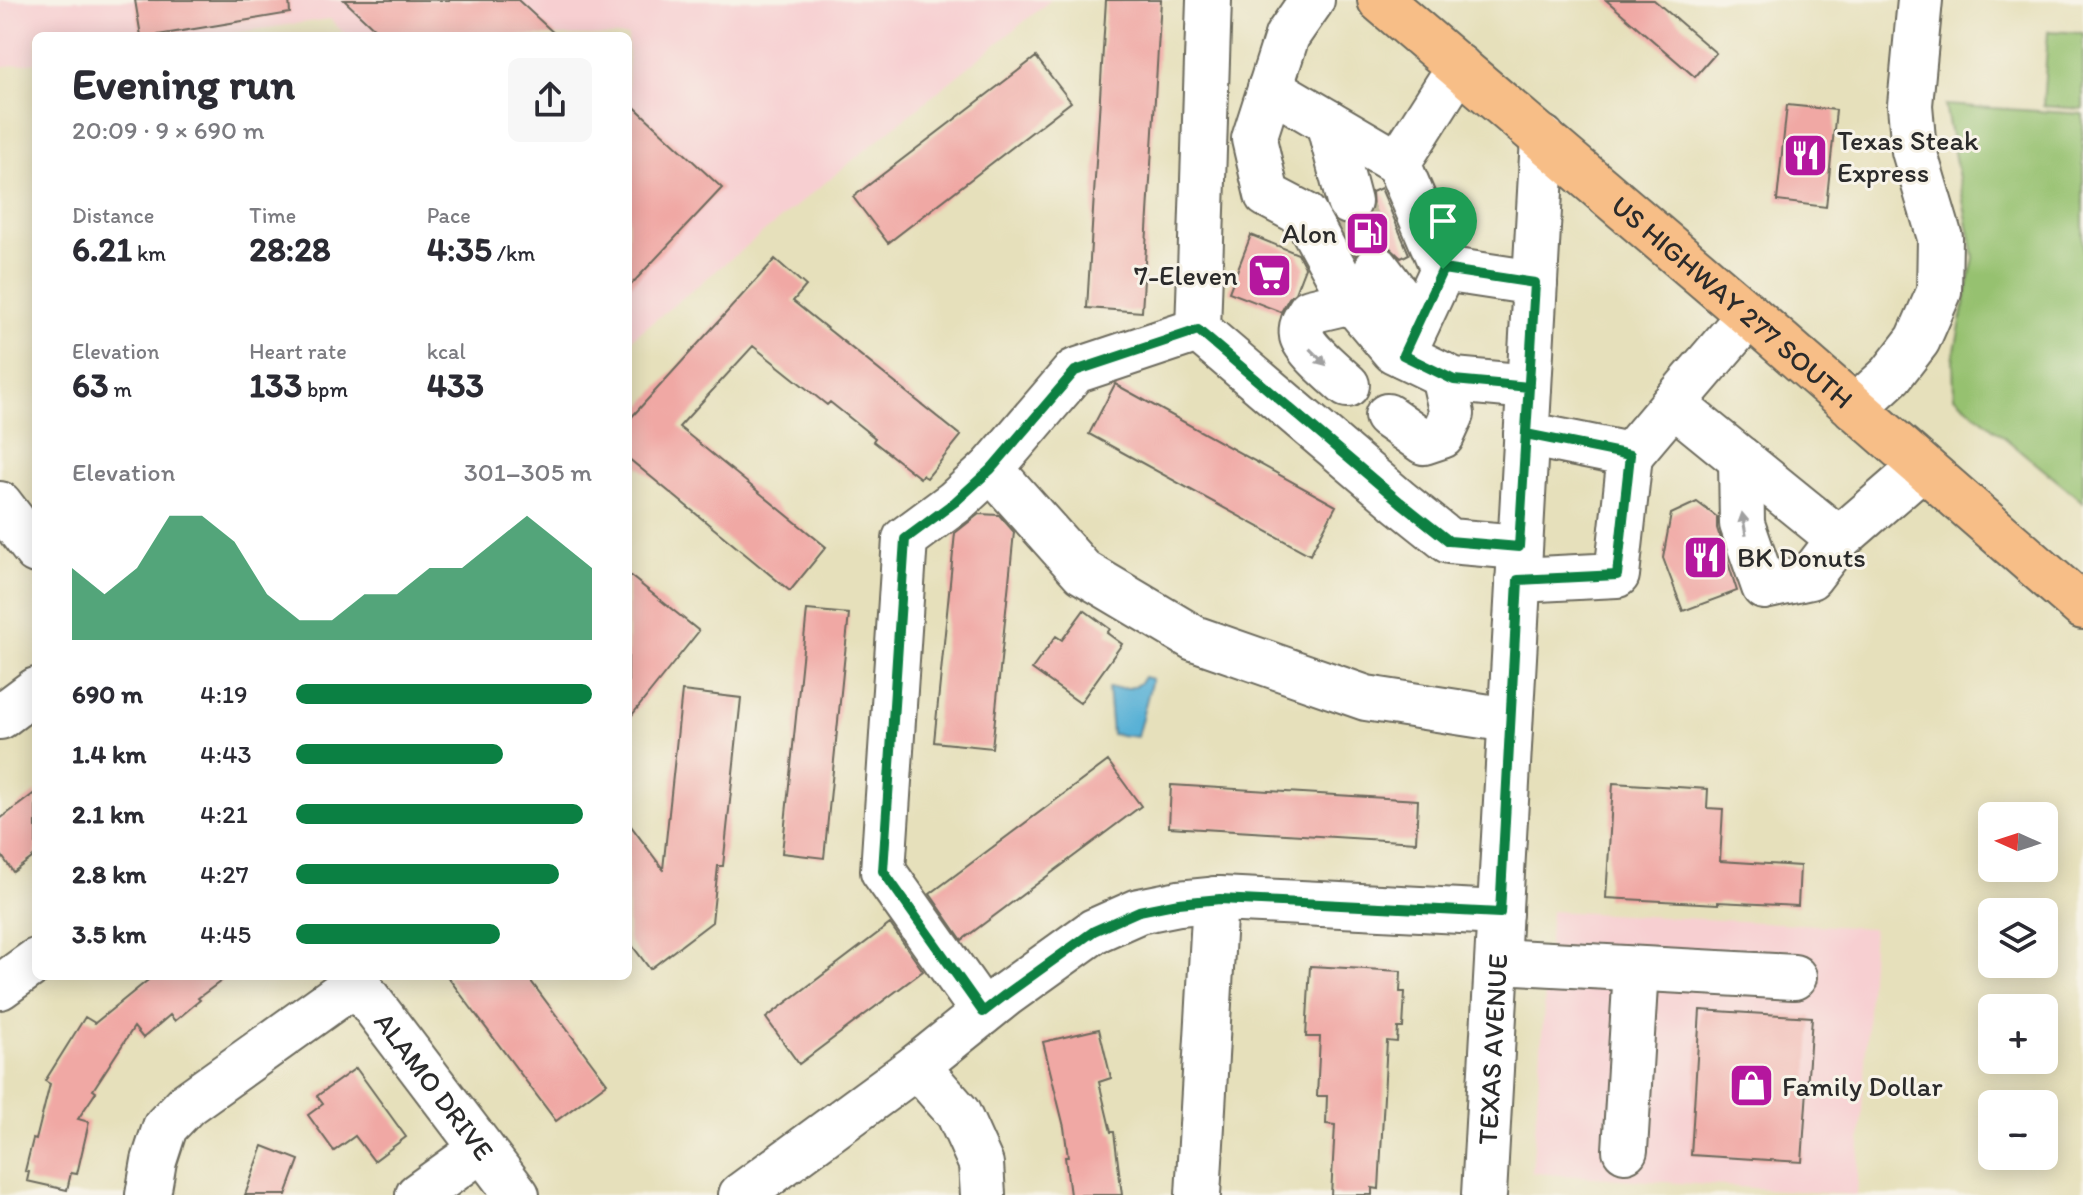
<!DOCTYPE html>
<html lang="en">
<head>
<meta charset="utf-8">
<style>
  body { margin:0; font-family:Itim,sans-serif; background:#f7f7f7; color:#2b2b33; height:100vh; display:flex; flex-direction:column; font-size:30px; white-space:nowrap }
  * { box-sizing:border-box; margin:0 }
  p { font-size:26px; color:#7c7c81 }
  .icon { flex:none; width:44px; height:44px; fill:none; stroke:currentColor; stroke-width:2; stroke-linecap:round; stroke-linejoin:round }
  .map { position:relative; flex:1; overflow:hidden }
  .panel { position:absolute; left:32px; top:32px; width:600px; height:948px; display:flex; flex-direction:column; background:#fff; border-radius:12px; box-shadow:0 4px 20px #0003 }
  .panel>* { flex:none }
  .needle { width:52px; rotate:273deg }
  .controls { position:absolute; left:1978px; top:802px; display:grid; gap:16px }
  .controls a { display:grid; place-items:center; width:80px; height:80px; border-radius:12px; background:#fff; box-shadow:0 4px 20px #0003; font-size:40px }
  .pin { position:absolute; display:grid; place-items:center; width:68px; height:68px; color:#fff; margin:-82px -34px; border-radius:50% 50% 50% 0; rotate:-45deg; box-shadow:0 0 8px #0007 }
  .pin .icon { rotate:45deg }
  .round { display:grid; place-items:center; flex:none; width:84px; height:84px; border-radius:12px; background:#f7f7f7 }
  .headline { display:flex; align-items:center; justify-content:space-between; height:136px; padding:0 40px }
  h1 { font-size:44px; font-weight:700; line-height:60px }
  .metrics { display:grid; grid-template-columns:repeat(3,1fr); gap:12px; height:136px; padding:8px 40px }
  .metrics div { display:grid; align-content:center }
  .metrics b { font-size:34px; font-weight:700 }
  .metrics small { font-size:22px; font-weight:400 }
  .metrics p { font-size:22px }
  .chart { height:224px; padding:16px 40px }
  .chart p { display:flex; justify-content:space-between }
  .chart svg { width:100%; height:144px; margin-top:8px; fill:#0b8043; opacity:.7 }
  ul { padding:0 40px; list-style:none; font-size:26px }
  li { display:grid; grid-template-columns:128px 96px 1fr; align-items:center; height:60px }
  li i { height:20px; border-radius:10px; background:#0b8043 }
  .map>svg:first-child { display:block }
  .built { fill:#f7cfd1 }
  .green { fill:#96c16f; stroke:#60764d; stroke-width:2 }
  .water { fill:#58b1d6; stroke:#426e80; stroke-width:2 }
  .building { fill:#f0a8a4 }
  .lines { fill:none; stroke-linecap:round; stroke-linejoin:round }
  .minor-tunnel { stroke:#c1bc9e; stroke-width:44; stroke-dasharray:44 22; stroke-linecap:butt }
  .minor-casing { stroke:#6c6a5d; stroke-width:48 }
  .highway-casing { stroke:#6c6a5d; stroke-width:48 }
  .minor { stroke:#fff; stroke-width:44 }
  .highway { stroke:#f7be87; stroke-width:44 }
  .oneway { fill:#a0a0a0 }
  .route-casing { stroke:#fff; stroke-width:16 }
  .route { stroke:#0b8043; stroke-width:10 }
  .labels { text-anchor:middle; stroke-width:6; stroke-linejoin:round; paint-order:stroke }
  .poi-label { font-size:28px; fill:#2b2b2b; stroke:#f7f3e8; text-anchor:start }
  .street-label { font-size:28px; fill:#2b2b2b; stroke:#f7f3e8 }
</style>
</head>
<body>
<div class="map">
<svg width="2083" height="1195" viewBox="0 0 2083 1195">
  <rect width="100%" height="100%" fill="#f7f3e8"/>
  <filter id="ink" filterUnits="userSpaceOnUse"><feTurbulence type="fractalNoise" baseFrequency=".0125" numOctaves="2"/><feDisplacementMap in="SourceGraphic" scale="16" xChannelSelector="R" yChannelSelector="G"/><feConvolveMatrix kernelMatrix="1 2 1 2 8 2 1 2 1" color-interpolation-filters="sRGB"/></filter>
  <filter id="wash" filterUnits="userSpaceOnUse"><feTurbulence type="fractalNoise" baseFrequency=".006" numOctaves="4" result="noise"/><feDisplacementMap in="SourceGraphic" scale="32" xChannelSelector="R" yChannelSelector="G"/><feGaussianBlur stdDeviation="1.8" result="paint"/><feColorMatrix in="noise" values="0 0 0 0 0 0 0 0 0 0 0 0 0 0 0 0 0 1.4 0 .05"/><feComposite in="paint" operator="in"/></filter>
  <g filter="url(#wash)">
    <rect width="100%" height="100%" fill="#e6e0bb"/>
    <!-- built -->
    <path class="built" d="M0,0h1051l-423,342v-306h-282l-16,-17 -118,17h-176v26l-36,5z
      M1551,911l322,17 -16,267 -325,-22z"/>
    <!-- green -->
    <path class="green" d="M2048,31l35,2v76l-40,-3z
      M1945,105l138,9v388l-129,-106 -1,-36 21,-103z"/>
    <!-- water -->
    <path class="water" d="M1144,677l8,2 -15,58 -25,-3 -4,-46c15,0 29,3 36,-11z"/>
    <g id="blocks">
      <!-- building -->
      <path class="building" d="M135,0h154l1,13 -138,23h-11z
        M344,0h174l39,36h-175z
        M1106,0h55l-19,312 -55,-4z
        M1606,0h48l62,53 -21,24z
        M1036,57l35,45 -183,141 -35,-46z
        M628,101l94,87 -94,100z
        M1787,105l49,5 -10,97 -49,-6z
        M1381,188l28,66 -8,4 -14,-13 -12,-2 -12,5 -7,8 -18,-32 5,2h12l11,-6 7,-12 -1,-16z
        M1251,235l47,19 7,13 -10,26 -6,5 -8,14 -52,-20z
        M775,259l31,27 -13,15 168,135 -34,42 -5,-3 -2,3 -47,-37 2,-3 -45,-36 -3,3 -74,-59 -74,81 147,120 -36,44 -162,-133v-37z
        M1115,384l221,122 -26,49 -221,-121z
        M1697,502l20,15v11l20,63 -54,20 -20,-53 8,-44z
        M979,514l20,1 15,17 -22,216 -58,-6 21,-209z
        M628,574l71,57 -71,89z
        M807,610l42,4 -25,244 -42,-5z
        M1084,610l26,19 -3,4 15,11 -42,59 -48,-34 24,-33 6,4z
        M682,691l59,7 -18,168h-5l-6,56 -62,47 -22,-29v-118l35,47z
        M1108,761l33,45 -179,134 -32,-46z
        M1613,783l95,6 -1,19 16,1 -3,52 80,5 -2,40 -80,-4v2l-112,-6z
        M1171,785l247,15 -2,42 -247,-15z
        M36,792v63l-23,17 -13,-19v-34z
        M890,924l33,47 -124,93 -33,-46z
        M1310,966l91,5 -1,21h5l-2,36h-5l-1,14 -10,-1 -8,148 -7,-1v7h-41l4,-70 -9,-1 1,-28h-10l3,-59h-14z
        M153,976h75l-30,22 2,2 -25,21 -5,-6 -27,23 -9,-11 -41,63 3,2 -18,27 11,3 -12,52 -6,-1 -4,17 -40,-9 2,-9 -4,-1 8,-32 3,1 14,-56 -5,-3 40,-64 10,6z
        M447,976h80l80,107 -51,38z
        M1700,1010l112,7 -10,145 -111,-7z
        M1099,1029l12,49 -12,4 12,50h3l8,63h-52l-5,-38h3l-4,-30 -21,-85z
        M356,1068l50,69 -32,24 -19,-25 -21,15 -26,-36 15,-11 -6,-8z
        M263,1146l36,14 -13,35h-41z"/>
    </g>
  </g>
  <g filter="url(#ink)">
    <use href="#blocks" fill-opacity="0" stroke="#6c6a5d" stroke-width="2"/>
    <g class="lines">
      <!-- minor-tunnel -->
      <path class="minor-tunnel" d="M1349,202l28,66"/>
      <defs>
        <g id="minor">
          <path d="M1312,0l-25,36 -33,103 13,56 38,20 47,86 42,50 60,29 75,7"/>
          <path d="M1459,67l-61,96 45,106 92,14"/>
          <path d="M1270,88l128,75"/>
          <path d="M1328,122l21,80"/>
          <path d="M1377,268l41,54"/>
          <path d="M1198,330l11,-330"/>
          <path d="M1403,355l40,-86"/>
          <path d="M1347,385c-11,-10 -42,-36 -45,-49 -2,-10 3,-17 8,-25l42,-10"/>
          <path d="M1673,404l76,-89"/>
          <path d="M1855,408l36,-33 27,-35 21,-48 1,-54 -26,-87 -4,-46 10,-105"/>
          <path d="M1387,416l37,26 18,-6 10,-22 -9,-39"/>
          <path d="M1526,434l104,21 43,-51 166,135"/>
          <path d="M1741,459l1,65 22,63 46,-10 29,-38 83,-72"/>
          <path d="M0,504l36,47"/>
          <path d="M1518,580l99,-5 13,-120"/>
          <path d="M0,717l36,-27"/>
          <path d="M1509,720l-143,-22 -172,-60 -111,-66 -92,-103 84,-98 123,-41 202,172 49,39 70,6"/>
          <path d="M1498,961l296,16"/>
          <path id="s1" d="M351,976l166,219"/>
          <path d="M0,987l36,-26"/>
          <path d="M983,1012l-100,-141 22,-332 50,-37 36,-33"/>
          <path d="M917,1066l41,47 23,51 2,31"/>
          <path d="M1625,1150l11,-181"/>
          <path d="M148,1195l6,-34 11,-34 22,-23 169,-121"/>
          <path d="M418,1195l64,-46"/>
          <path d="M741,1195l176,-129 88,-71 89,-64 45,-20 40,-8 41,-4 280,14"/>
          <path d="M1198,1195l17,-296"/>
          <path id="s2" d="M1484,1195l59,-1057"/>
        </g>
        <g id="highway">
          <path id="s3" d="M1380,0l369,315 334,292"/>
        </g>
      </defs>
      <!-- minor casing -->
      <use href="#minor" class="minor-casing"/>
      <!-- highway casing -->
      <use href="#highway" class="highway-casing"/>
      <!-- minor -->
      <use href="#minor" class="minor"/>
      <!-- highway -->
      <use href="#highway" class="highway"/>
    </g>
    <!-- one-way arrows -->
    <defs><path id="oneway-solid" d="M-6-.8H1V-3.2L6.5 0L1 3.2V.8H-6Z" transform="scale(2)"/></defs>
    <g class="oneway">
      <use href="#oneway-solid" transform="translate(1318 357) rotate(45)"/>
      <use href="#oneway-solid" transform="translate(1744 524) rotate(-100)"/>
    </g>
  </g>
  <g class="lines" filter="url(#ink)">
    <defs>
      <path id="route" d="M1443,269l92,14c-5,88 -10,176 -16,264l-70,-6 -49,-39 -202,-172 -123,41 -84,98 -36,33 -50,37 -22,332 100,141 22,-17 89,-64 45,-20 40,-8 41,-4 280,14 18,-333 99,-5 13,-120 -104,-21 3,-47 -75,-7 -51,-25 40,-86"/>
    </defs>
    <!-- route casing -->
    <use href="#route" class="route-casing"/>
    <!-- route -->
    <use href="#route" class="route"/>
  </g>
  <!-- icons -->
  <defs>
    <symbol id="restaurant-square" viewBox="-11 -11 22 22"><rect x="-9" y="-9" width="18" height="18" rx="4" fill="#b5179e" stroke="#f7f3e8"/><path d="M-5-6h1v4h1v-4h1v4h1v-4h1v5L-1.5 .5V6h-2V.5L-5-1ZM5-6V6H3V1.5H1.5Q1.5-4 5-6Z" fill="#fff"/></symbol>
    <symbol id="fuel-square" viewBox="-11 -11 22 22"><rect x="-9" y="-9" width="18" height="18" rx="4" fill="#b5179e" stroke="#f7f3e8"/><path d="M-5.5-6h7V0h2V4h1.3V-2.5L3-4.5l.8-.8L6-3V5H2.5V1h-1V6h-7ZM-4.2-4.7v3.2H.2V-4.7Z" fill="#fff"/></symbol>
    <symbol id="supermarket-square" viewBox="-11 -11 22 22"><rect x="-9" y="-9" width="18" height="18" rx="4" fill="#b5179e" stroke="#f7f3e8"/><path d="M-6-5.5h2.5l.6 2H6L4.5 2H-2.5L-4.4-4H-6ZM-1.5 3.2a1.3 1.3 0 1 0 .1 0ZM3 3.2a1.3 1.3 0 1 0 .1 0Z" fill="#fff"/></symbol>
    <symbol id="shop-square" viewBox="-11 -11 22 22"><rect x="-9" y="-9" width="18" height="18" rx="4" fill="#b5179e" stroke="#f7f3e8"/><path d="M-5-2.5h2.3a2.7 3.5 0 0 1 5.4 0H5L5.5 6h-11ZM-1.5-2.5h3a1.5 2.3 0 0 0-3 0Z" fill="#fff"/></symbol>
  </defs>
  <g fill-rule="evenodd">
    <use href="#restaurant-square" x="1780" y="130" width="51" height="51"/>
    <use href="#fuel-square" x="1342" y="208" width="51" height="51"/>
    <use href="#supermarket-square" x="1244" y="250" width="51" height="51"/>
    <use href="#restaurant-square" x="1680" y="532" width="51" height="51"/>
    <use href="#shop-square" x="1726" y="1060" width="51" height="51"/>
  </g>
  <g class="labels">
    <!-- poi labels -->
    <g class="poi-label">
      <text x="1837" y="150">Texas Steak<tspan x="1837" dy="32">Express</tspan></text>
      <text x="1337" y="243" text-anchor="end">Alon</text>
      <text x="1238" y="285" text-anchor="end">7-Eleven</text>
      <text x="1737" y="567">BK Donuts</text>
      <text x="1782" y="1096">Family Dollar</text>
    </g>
    <!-- street labels -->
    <g class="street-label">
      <text dy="10" stroke="none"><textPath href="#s3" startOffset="464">US HIGHWAY 277 SOUTH</textPath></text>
      <text dy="10" stroke="none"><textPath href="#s2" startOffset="146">TEXAS AVENUE</textPath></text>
      <text dy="10" stroke="none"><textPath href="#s1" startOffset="138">ALAMO DRIVE</textPath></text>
    </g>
  </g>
</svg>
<div class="controls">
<a><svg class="needle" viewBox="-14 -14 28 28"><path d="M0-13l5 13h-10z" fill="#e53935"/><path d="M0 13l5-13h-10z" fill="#7c7c81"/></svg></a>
<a><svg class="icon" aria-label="layers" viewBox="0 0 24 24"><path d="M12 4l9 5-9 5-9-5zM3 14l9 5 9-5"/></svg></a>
<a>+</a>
<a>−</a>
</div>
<div class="pin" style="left:1443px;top:269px;background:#1e9e55"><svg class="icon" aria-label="arrive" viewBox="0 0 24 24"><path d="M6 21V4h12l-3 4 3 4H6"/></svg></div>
<section class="panel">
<div class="headline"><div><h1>Evening run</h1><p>20:09 · 9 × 690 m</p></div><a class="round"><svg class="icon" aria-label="share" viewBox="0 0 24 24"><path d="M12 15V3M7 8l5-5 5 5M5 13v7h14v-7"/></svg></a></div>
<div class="metrics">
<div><p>Distance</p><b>6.21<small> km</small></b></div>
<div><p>Time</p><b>28:28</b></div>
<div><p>Pace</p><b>4:35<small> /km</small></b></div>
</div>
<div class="metrics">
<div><p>Elevation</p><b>63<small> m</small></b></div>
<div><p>Heart rate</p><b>133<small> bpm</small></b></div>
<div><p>kcal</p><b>433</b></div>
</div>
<div class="chart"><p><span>Elevation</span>301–305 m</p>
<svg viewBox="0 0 160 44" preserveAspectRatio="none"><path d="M0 44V22L10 30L20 22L30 6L40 6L50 14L60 30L70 38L80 38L90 30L100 30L110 22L120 22L130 14L140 6L150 14L160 22V44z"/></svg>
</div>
<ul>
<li><b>690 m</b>4:19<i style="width:100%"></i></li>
<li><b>1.4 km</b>4:43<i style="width:70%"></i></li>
<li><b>2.1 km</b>4:21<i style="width:97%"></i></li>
<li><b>2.8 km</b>4:27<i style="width:89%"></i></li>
<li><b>3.5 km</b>4:45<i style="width:69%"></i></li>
</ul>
</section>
</div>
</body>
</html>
